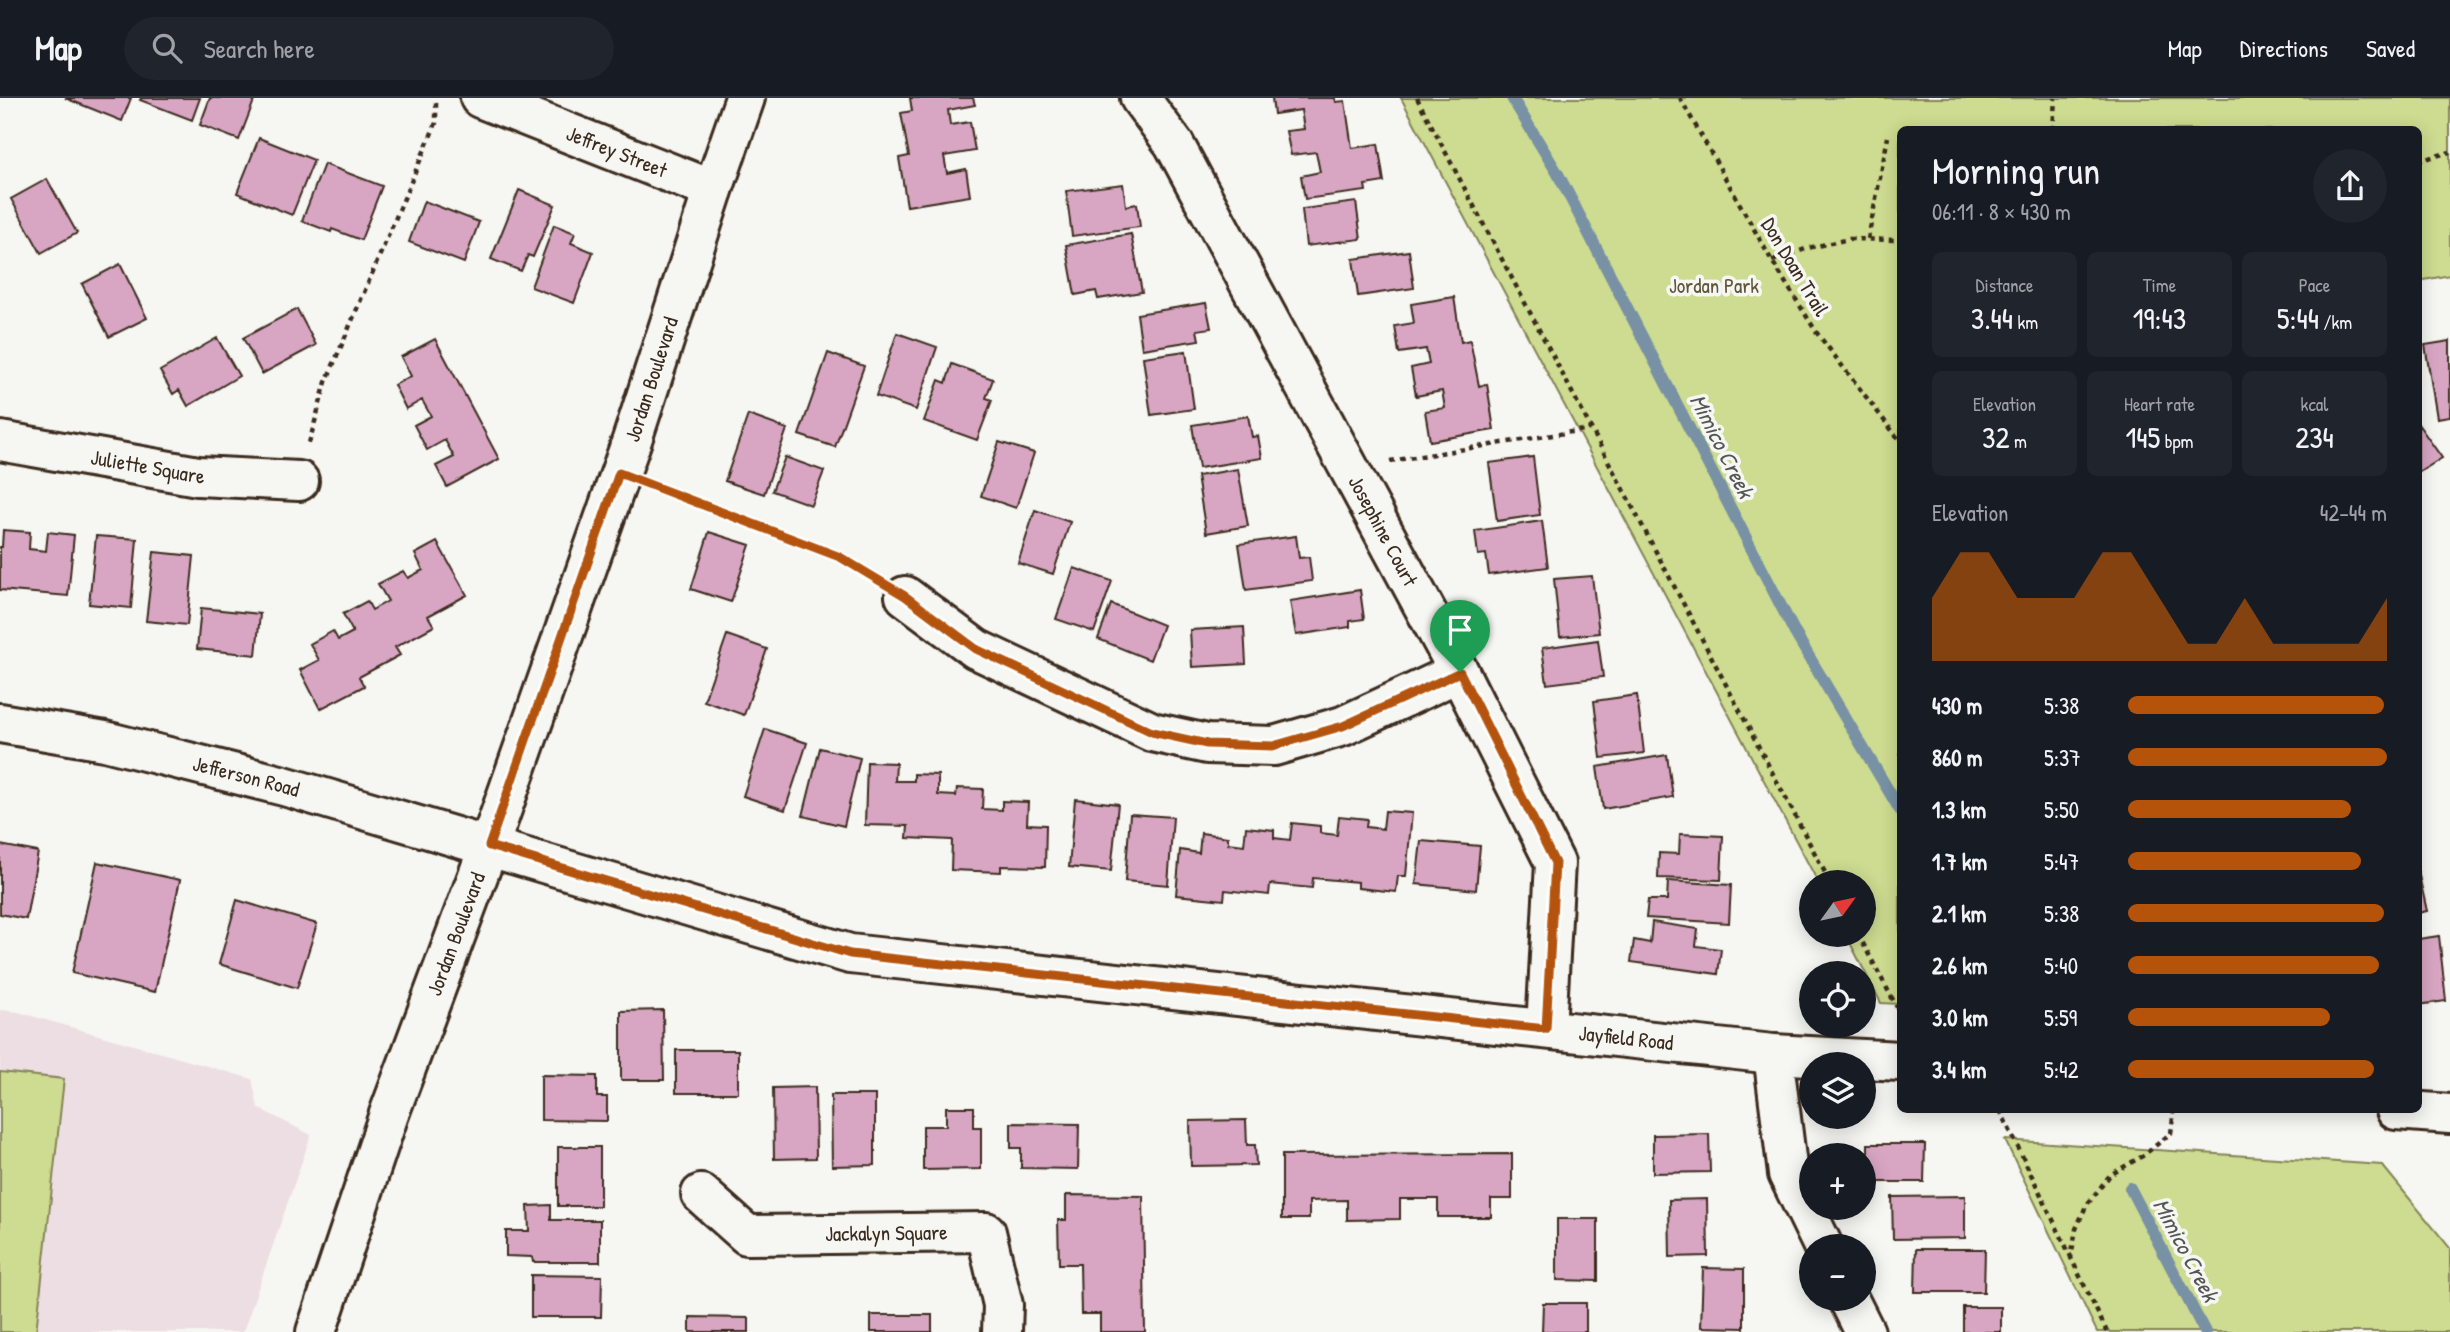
<!DOCTYPE html>
<html lang="en">
<head>
<meta charset="utf-8">
<style>
  body { margin:0; font-family:"Patrick Hand",sans-serif; background:#20242c; color:#f1f3f6; height:100vh; display:flex; flex-direction:column; font-size:26px; white-space:nowrap }
  * { box-sizing:border-box; margin:0 }
  p { font-size:23px; color:#9ea1a6 }
  .icon { flex:none; width:38px; height:38px; fill:none; stroke:currentColor; stroke-width:2; stroke-linecap:round; stroke-linejoin:round }
  .map { position:relative; flex:1; overflow:hidden }
  .details { position:absolute; left:1897px; top:28px; width:525px; height:987px; display:flex; flex-direction:column; background:#171b24; border-radius:10px; box-shadow:0 4px 18px #0003 }
  .details>* { flex:none }
  .needle { width:46px; rotate:57deg }
  .buttons { position:absolute; left:1799px; top:772px; display:grid; gap:14px }
  .buttons a { display:grid; place-items:center; width:77px; height:77px; border-radius:50%; background:#171b24; box-shadow:0 4px 18px #0003; font-size:35px }
  .pin { position:absolute; display:grid; place-items:center; width:60px; height:60px; color:#fff; margin:-72px -30px; border-radius:50% 50% 50% 0; rotate:-45deg; box-shadow:0 0 7px #0007 }
  .pin .icon { rotate:45deg }
  .round { display:grid; place-items:center; flex:none; width:74px; height:74px; border-radius:37px; background:#20242c }
  .head { display:flex; align-items:center; justify-content:space-between; height:119px; padding:0 35px }
  h1 { font-size:38px; font-weight:600; line-height:52px }
  .metrics { display:grid; grid-template-columns:repeat(3,1fr); gap:10px; height:119px; padding:7px 35px }
  .metrics div { display:grid; align-content:center; border-radius:10px; background:#20242c; text-align:center }
  .metrics b { font-size:30px; font-weight:600 }
  .metrics small { font-size:19px; font-weight:400 }
  .metrics p { font-size:19px }
  .chart { height:196px; padding:14px 35px }
  .chart p { display:flex; justify-content:space-between }
  .chart svg { width:100%; height:126px; margin-top:7px; fill:#b45309; opacity:.7 }
  ul { padding:0 35px; list-style:none; font-size:23px }
  li { display:grid; grid-template-columns:112px 84px 1fr; align-items:center; height:52px }
  li i { height:18px; border-radius:9px; background:#b45309 }
  header { display:flex; align-items:center; gap:42px; box-sizing:border-box; height:98px; padding:0 35px; background:#171b24; border-bottom:2px solid #363941 }
  header strong { font-size:33px }
  nav { display:flex; gap:38px; margin-inline-start:auto; font-size:24px }
  .search { width:490px; height:63px; background:#20242c; display:flex; align-items:center; gap:18px; box-sizing:border-box; padding:0 24px; border-radius:38px; color:#9ea1a6; font-size:26px }
  .map>svg:first-child { display:block }
  .built { fill:#eddee4 }
  .green { fill:#cddc90; stroke:#848357; stroke-width:2 }
  .lines { fill:none; stroke-linecap:round; stroke-linejoin:round }
  .stream { stroke:#7891a5; stroke-width:12 }
  .building { fill:#d8a6c3; stroke:#3b2a1e; stroke-width:2 }
  .minor-casing { stroke:#3b2a1e; stroke-width:44 }
  .path { stroke:#3b2a1e; stroke-width:4.5; stroke-dasharray:5 5; stroke-linecap:butt }
  .minor { stroke:#f6f6f2; stroke-width:38 }
  .route-casing { stroke:#fff; stroke-width:14 }
  .route { stroke:#b45309; stroke-width:9 }
  .labels { text-anchor:middle; stroke-width:7; stroke-linejoin:round; paint-order:stroke }
  .street-label { font-size:21px; fill:#3b2a1e; stroke:#f6f6f2 }
  .park-label { font-size:21px; fill:#60563a; stroke:#f6f6f2 }
  .water-label { font-size:23px; font-style:italic; fill:#545556; stroke:#f6f6f2 }
</style>
</head>
<body>
<header>
<strong>Map</strong>
<div class="search"><svg class="icon" aria-label="search" viewBox="0 0 24 24"><circle cx="10" cy="10" r="6"/><path d="M15 15l6 6"/></svg>Search here</div>
<nav><a>Map</a><a>Directions</a><a>Saved</a></nav>
</header>
<div class="map">
<svg width="2450" height="1234" viewBox="0 0 2450 1234">
  <rect width="100%" height="100%" fill="#f6f6f2"/>
  <filter id="ink" filterUnits="userSpaceOnUse"><feTurbulence type="fractalNoise" baseFrequency=".0143" numOctaves="2"/><feDisplacementMap in="SourceGraphic" scale="14" xChannelSelector="R" yChannelSelector="G"/><feConvolveMatrix kernelMatrix="1 2 1 2 8 2 1 2 1" color-interpolation-filters="sRGB"/></filter>
  <g filter="url(#ink)">
    <!-- built -->
    <path class="built" d="M0,912l18,2 234,67 6,29 53,27 -68,197h-243z"/>
    <!-- green -->
    <path class="green" d="M1401,0h1049v177l-31,6 -1,-151h-518v874l-19,-1 -35,-68 18,-1v-52h-46z
      M0,974l64,7 -28,253h-36z
      M2005,1042l377,25 68,83v84h-353z"/>
    <g class="lines">
      <!-- stream -->
      <path class="stream" d="M1512,0l46,76 237,459 105,177
        M2130,1090l75,144"/>
    </g>
    <!-- building -->
    <path class="building" d="M65,0h66l-9,23z
      M141,0h59l-8,22 -52,-20z
      M210,0h45l-16,42 -39,-15z
      M910,0h63l2,7 -27,5 2,15 20,-3 5,29 -31,5 3,17 19,-4 4,27 -63,10 -8,-48 10,-2 -8,-43 11,-2z
      M1272,0h63l1,4 9,-1 7,47 26,-4 6,38 -19,3 1,6 -61,8 -4,-23 19,-4 -4,-20 -25,3 -5,-24 18,-2 -3,-19 -27,4z
      M259,40l55,22 -22,55 -55,-22z
      M324,66l58,22 -21,54 -29,-11 -1,3 -29,-11z
      M47,81l30,54 -36,20 -30,-54z
      M1123,86l3,22 11,-2 3,23 -68,9 -6,-45z
      M519,92l36,15 -22,52 -5,-2 -7,16 -30,-12z
      M424,103l55,21 -15,41 -55,-21z
      M1356,104l5,37 -55,7 -4,-37z
      M554,127l21,8 -4,10 22,9 -19,51 -43,-16z
      M1131,136l11,58 -44,7 -2,-8 -21,4 -9,-50z
      M1409,153l5,37 -56,8 -5,-37z
      M120,166l27,54 -38,19 -27,-53z
      M1454,199l7,45 9,-2 9,46 8,-2 7,46 -64,11 -5,-30 20,-3 -3,-17 -26,5 -5,-28 18,-4 -3,-15 -27,4 -4,-27 19,-3 -3,-19z
      M1206,205l5,25 -14,2 2,10 -57,9 -5,-35z
      M297,211l19,36 -54,29 -19,-36z
      M897,235l40,14 -21,63 -40,-14z
      M217,240l22,38 -51,30 -9,-16 -6,4 -13,-23z
      M435,241l64,120 -52,28 -11,-21 18,-9 -9,-17 -18,10 -13,-25 17,-9 -9,-16 -16,9 -12,-24 17,-9 -10,-19z
      M2450,243v75l-13,2 -12,-73z
      M1186,253l8,58 -43,6 -8,-58z
      M828,255l36,13 -29,81 -36,-12z
      M952,266l41,15 -7,19 6,2 -15,40 -53,-19 15,-41 7,3z
      M748,317l39,14 -23,65 -39,-13z
      M1248,318l4,21 6,-1 4,22 -63,10 -7,-43z
      M2418,326l24,34 -24,15z
      M999,344l35,11 -18,55 -35,-12z
      M785,359l39,14 -13,34 -39,-14z
      M1533,359l7,58 -43,6 -8,-58z
      M1238,371l10,57 -42,7 -9,-57z
      M1035,412l35,12 -17,52 -35,-11z
      M1542,423l6,46 -59,8 -3,-21 -8,1 -3,-24z
      M3,432l27,2 -1,17 17,2 2,-19 26,3 -6,61 -68,-6v-43h2z
      M709,434l41,13 -19,57 -40,-13z
      M96,438l41,3 -6,69 -42,-4z
      M1296,438l3,22 10,-1 3,24 -66,9 -7,-46z
      M437,444l30,53 -39,21 6,10 -39,21 5,8 -41,22 5,9 -44,23 -20,-39 19,-10 -9,-16 23,-13 5,9 15,-8 -10,-18 24,-13 5,9 16,-9 -10,-17 25,-13 5,7 15,-8 -8,-16z
      M154,454l40,4 -7,69 -41,-4z
      M1074,470l38,13 -18,51 -38,-13z
      M1592,478l7,57 -39,4 -6,-58z
      M1360,492l4,29 -14,2v6l-54,8 -6,-34z
      M1111,506l52,21 -13,35 -52,-21z
      M201,510l59,6 -4,41 -59,-6z
      M1244,529l2,37 -54,3 -2,-37z
      M727,537l40,14 -23,66 -40,-14z
      M1598,542l5,37 -56,7 -5,-36z
      M1637,597l7,58 -43,5 -7,-57z
      M765,631l42,14 -22,67 -42,-14z
      M820,650l40,10 -16,68 -41,-10z
      M1667,657l6,42 -70,12 -6,-42z
      M867,664l29,1 -1,18h19v-7l24,1v20l18,1 1,-8 26,1 -1,20 20,1v-9l26,1 -1,22 19,1 -1,42 -44,-1v6l-50,-2 1,-30 -45,-2 1,-12 -43,-1z
      M1075,701l43,5 -7,67 -42,-4z
      M1385,713l27,2 -6,63h-8l-2,16 -38,-4v-6l-45,-4 -1,10 -42,-4 -1,11 -44,-5 -1,10 -48,-5 4,-45 19,3 2,-20 27,4v6l16,2 2,-18 28,3v8l16,2 2,-17 28,3v7l17,2 2,-19 28,3 -1,8 17,2z
      M1130,716l43,3 -5,68 -43,-4z
      M1680,736l43,2 -2,44 -63,-2 1,-25 20,1z
      M1421,743l59,5 -4,44 -60,-6z
      M0,747l38,7 -12,67 -26,-5z
      M97,764l83,18 -25,112 -83,-19z
      M2418,773l9,40 -9,2z
      M1668,783l63,4 -2,38 -83,-5 2,-18h19z
      M237,802l80,24 -20,64 -78,-24z
      M1652,824l46,7 -2,17 25,3 -3,25 -87,-12 3,-22 16,3z
      M2439,838l7,65 -28,4v-66z
      M663,912l1,70h-43v-69z
      M676,952h62v43h-62z
      M541,977l56,1v21h10v24l-66,-1z
      M815,989l1,71 -42,1 -1,-71z
      M831,997h44v70l-43,1z
      M946,1009h28v20h7v42l-58,1v-44h23z
      M1246,1022l1,25h8l1,20 -65,1 -1,-45z
      M1011,1025l68,1 -1,45 -57,-1v-20h-10z
      M1709,1036l1,38 -57,1v-38z
      M1868,1046h57l-1,38h-56z
      M558,1049h42v59h-42z
      M1512,1056v45h-21v18h-53v-18h-38v20l-53,1v-20l-38,1v18h-27v-64z
      M1066,1097l77,1 2,136h-45v-18h-19l-1,-50h-21l-1,-44h8z
      M1965,1098v42l-72,1 -1,-42z
      M1707,1101l1,57 -38,1 -1,-57z
      M551,1107v15h49v42h-67l-1,-5 -26,-1v-25h23l-1,-25z
      M1557,1121h41v62l-41,-1z
      M1916,1151h69l-1,43h-69z
      M1703,1170l41,1v59l-43,-1z
      M531,1177l71,1 -1,41h-70z
      M1543,1205h43v29h-44z
      M1963,1209h38v25h-38z
      M871,1217h61v17h-61z
      M690,1219l59,1v14h-59z"/>
    <g class="lines">
      <defs>
        <g id="minor">
          <path id="s1" d="M480,0l233,92"/>
          <path id="s2" d="M1140,0l34,46 285,528 96,191 -9,166"/>
          <path id="s3" d="M0,343l198,35 101,5"/>
          <path d="M905,498l71,53 176,83 55,12 67,2 69,-20 116,-54"/>
          <path id="s4" d="M0,625l105,18 179,45 566,168 923,100 127,7"/>
          <path d="M1773,956l15,120 35,72"/>
          <path d="M2396,1012l54,4"/>
          <path id="s5" d="M701,1096l46,41 239,-3 17,73 -1,27"/>
          <path d="M1848,1200l17,34"/>
          <path id="s6" d="M316,1234l73,-218 100,-268 143,-406 81,-250 32,-92"/>
        </g>
      </defs>
      <!-- minor casing -->
      <use href="#minor" class="minor-casing"/>
      <!-- path -->
      <path class="path" d="M1417,0l413,784
        M1680,0l92,163 45,72 83,108
        M2053,32l2,-32
        M2418,63l32,-9
        M1868,141l20,-102
        M1772,163l36,-13 41,-9 51,1
        M309,345l17,-61 110,-259v-25
        M1390,363l200,-32
        M659,389l181,70 31,18
        M1858,836l42,79
        M2000,1012l71,147
        M2107,1234l-36,-74 5,-29 10,-23 24,-31 34,-20 27,-22 3,-23"/>
      <!-- minor -->
      <use href="#minor" class="minor"/>
    </g>
  </g>
  <g class="lines" filter="url(#ink)">
    <defs>
      <path id="route" d="M619,375l221,84 65,39 71,53 176,83 55,12 66,2 70,-20 117,-54 95,191 -9,166 -696,-75 -361,-108z"/>
    </defs>
    <!-- route casing -->
    <use href="#route" class="route-casing"/>
    <!-- route -->
    <use href="#route" class="route"/>
  </g>
  <g class="labels">
    <!-- street labels -->
    <g class="street-label">
      <text dy="7" stroke="none"><textPath href="#s1" startOffset="147">Jeffrey Street</textPath></text>
      <text transform="translate(1795 169) rotate(59)" y="7">Don Doan Trail</text>
      <text dy="7" stroke="none"><textPath href="#s6" startOffset="1010">Jordan Boulevard</textPath></text>
      <text dy="7" stroke="none"><textPath href="#s3" startOffset="150">Juliette Square</textPath></text>
      <text dy="7" stroke="none"><textPath href="#s2" startOffset="497">Josephine Court</textPath></text>
      <text dy="7" stroke="none"><textPath href="#s4" startOffset="252">Jefferson Road</textPath></text>
      <text dy="7" stroke="none"><textPath href="#s6" startOffset="422">Jordan Boulevard</textPath></text>
      <text dy="7" stroke="none"><textPath href="#s4" startOffset="1662">Jayfield Road</textPath></text>
      <text dy="7" stroke="none"><textPath href="#s5" startOffset="201">Jackalyn Square</textPath></text>
    </g>
    <!-- park labels -->
    <g class="park-label">
      <text x="1714" y="195">Jordan Park</text>
    </g>
    <!-- water labels -->
    <g class="water-label">
      <text transform="translate(1722 348) rotate(63)" y="8">Mimico Creek</text>
      <text transform="translate(2186 1152) rotate(62)" y="8">Mimico Creek</text>
    </g>
  </g>
</svg>
<div class="buttons">
<a><svg class="needle" viewBox="-14 -14 28 28"><path d="M0-13l5 13h-10z" fill="#e53935"/><path d="M0 13l5-13h-10z" fill="#9ea1a6"/></svg></a>
<a><svg class="icon" aria-label="locate" viewBox="0 0 24 24"><circle cx="12" cy="12" r="6"/><path d="M12 2v4M12 18v4M2 12h4M18 12h4"/></svg></a>
<a><svg class="icon" aria-label="layers" viewBox="0 0 24 24"><path d="M12 4l9 5-9 5-9-5zM3 14l9 5 9-5"/></svg></a>
<a>+</a>
<a>−</a>
</div>
<div class="pin" style="left:1460px;top:574px;background:#1e9e55"><svg class="icon" aria-label="arrive" viewBox="0 0 24 24"><path d="M6 21V4h12l-3 4 3 4H6"/></svg></div>
<section class="details">
<div class="head"><div><h1>Morning run</h1><p>06:11 · 8 × 430 m</p></div><a class="round"><svg class="icon" aria-label="share" viewBox="0 0 24 24"><path d="M12 15V3M7 8l5-5 5 5M5 13v7h14v-7"/></svg></a></div>
<div class="metrics">
<div><p>Distance</p><b>3.44<small> km</small></b></div>
<div><p>Time</p><b>19:43</b></div>
<div><p>Pace</p><b>5:44<small> /km</small></b></div>
</div>
<div class="metrics">
<div><p>Elevation</p><b>32<small> m</small></b></div>
<div><p>Heart rate</p><b>145<small> bpm</small></b></div>
<div><p>kcal</p><b>234</b></div>
</div>
<div class="chart"><p><span>Elevation</span>42–44 m</p>
<svg viewBox="0 0 160 44" preserveAspectRatio="none"><path d="M0 44V22L10 6L20 6L30 22L40 22L50 22L60 6L70 6L80 22L90 38L100 38L110 22L120 38L130 38L140 38L150 38L160 22V44z"/></svg>
</div>
<ul>
<li><b>430 m</b>5:38<i style="width:99%"></i></li>
<li><b>860 m</b>5:37<i style="width:100%"></i></li>
<li><b>1.3 km</b>5:50<i style="width:86%"></i></li>
<li><b>1.7 km</b>5:47<i style="width:90%"></i></li>
<li><b>2.1 km</b>5:38<i style="width:99%"></i></li>
<li><b>2.6 km</b>5:40<i style="width:97%"></i></li>
<li><b>3.0 km</b>5:59<i style="width:78%"></i></li>
<li><b>3.4 km</b>5:42<i style="width:95%"></i></li>
</ul>
</section>
</div>
</body>
</html>
